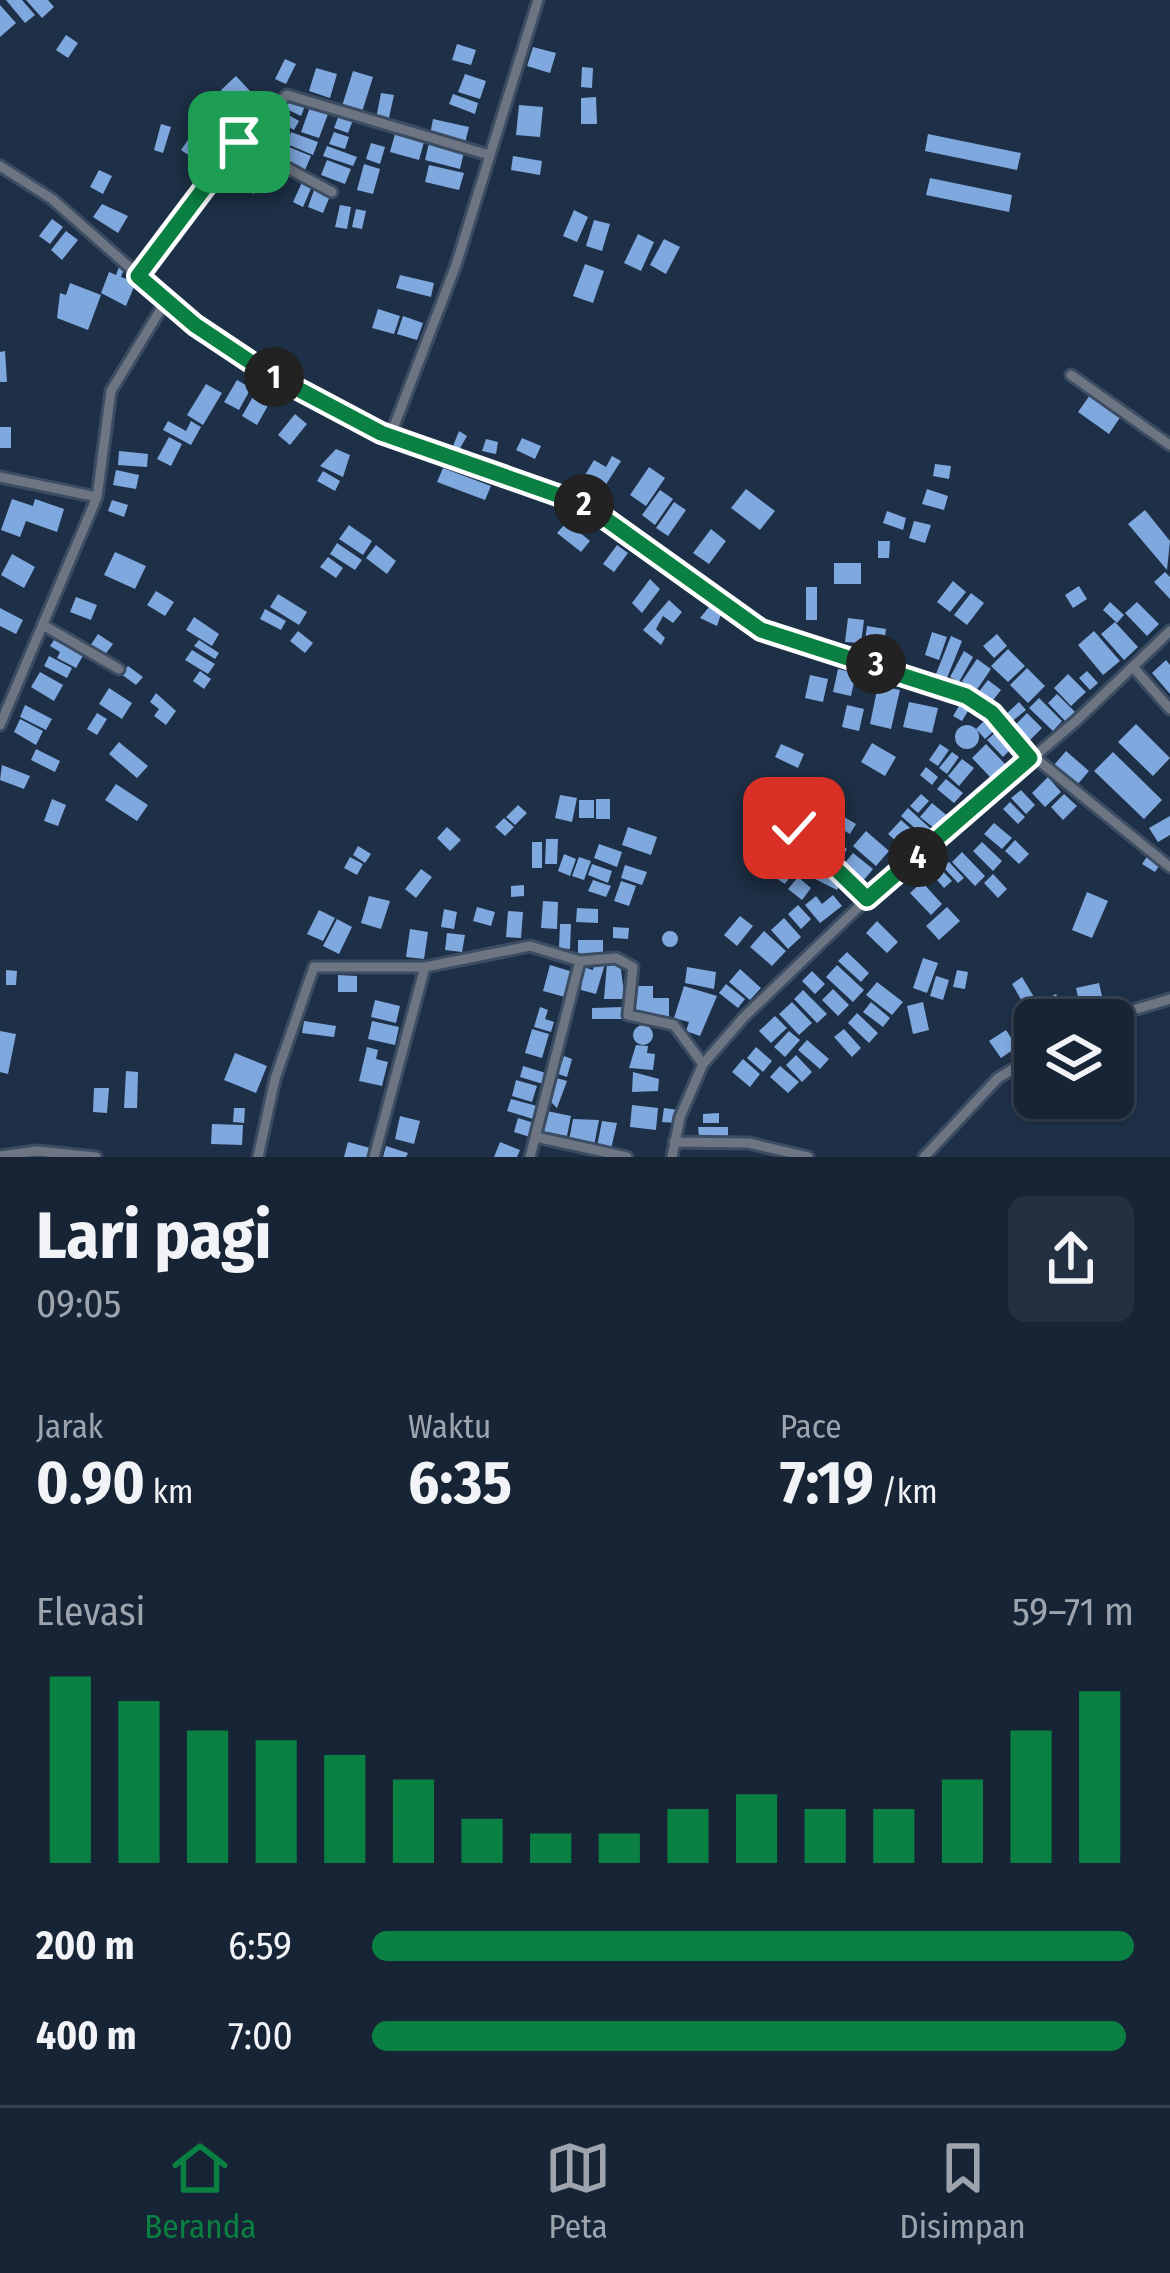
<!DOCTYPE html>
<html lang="id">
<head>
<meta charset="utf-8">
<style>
  body { margin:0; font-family:"Fira Sans Condensed",sans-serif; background:#233041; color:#f1f3f6; height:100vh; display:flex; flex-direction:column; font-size:45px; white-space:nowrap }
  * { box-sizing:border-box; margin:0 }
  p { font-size:39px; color:#9ea4ad }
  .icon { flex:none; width:66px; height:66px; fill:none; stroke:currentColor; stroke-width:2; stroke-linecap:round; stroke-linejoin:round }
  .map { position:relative; height:1157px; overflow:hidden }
  .details { display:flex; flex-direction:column; background:#162435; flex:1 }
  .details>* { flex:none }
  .tools { position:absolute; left:1014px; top:999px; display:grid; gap:24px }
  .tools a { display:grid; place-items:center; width:120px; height:120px; border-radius:18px; background:#162435; box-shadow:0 3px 9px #0004,0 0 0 3px #354150; font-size:60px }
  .pin { position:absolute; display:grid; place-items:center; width:102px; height:102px; color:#fff; margin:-51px; border-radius:24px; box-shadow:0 6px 18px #0006 }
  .km { position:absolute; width:60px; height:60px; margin:-30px; border-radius:50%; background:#222; color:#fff; font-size:33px; line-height:60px; text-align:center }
  .round { display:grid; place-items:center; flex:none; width:126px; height:126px; border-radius:18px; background:#233041 }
  .summary { display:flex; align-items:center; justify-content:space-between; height:204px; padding:0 36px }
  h1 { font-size:66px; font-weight:700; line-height:90px }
  .stats { display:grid; grid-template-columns:repeat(3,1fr); gap:18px; height:204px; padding:12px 36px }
  .stats div { display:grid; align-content:center }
  .stats b { font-size:60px; font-weight:700 }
  .stats small { font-size:33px; font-weight:400 }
  .stats p { font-size:33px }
  .chart { height:336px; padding:24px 36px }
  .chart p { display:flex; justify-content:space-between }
  .chart svg { width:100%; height:216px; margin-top:12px; stroke:#0b8043; stroke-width:6 }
  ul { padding:0 36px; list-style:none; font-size:39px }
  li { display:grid; grid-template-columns:192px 144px 1fr; align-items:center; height:90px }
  li i { height:30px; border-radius:15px; background:#0b8043 }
  .dock { display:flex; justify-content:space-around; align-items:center; height:168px; border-top:3px solid #354150; background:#162435; font-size:33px; color:#9ea4ad }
  .dock a { display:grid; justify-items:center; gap:6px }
  .dock .active { color:#0b8043 }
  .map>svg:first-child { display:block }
  .building { fill:#7fa8de }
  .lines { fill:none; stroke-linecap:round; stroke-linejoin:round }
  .street-casing { stroke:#3c4d63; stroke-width:15 }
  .street { stroke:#6c7581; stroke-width:9 }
  .route-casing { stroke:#fff; stroke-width:24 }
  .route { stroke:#0b8043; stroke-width:15 }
</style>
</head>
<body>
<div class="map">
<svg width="1170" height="1157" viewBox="0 0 1170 1157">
  <rect width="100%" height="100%" fill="#1e3047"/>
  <!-- building -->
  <path class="building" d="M6,0h16l13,15 -10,8z
    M26,0h22l6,7 -12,11z
    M0,5l16,18 -16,14z
    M66,35l12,8 -10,15 -12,-8z
    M457,44l19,6 -5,15 -19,-5z
    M533,47l23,6 -6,20 -23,-7z
    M285,59l11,5 -10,20 -11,-5z
    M582,67l11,1 -1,20 -11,-1z
    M316,68l21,6 -7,24 -21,-7z
    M353,71l20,6 -11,35 -20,-6z
    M465,74l21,7 -6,18 -22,-7z
    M236,76l25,27 -15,14 -25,-27z
    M381,93l13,2 -6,27 -12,-3z
    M453,94l25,9 -3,11 -26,-10z
    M596,97l1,27h-16v-26z
    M289,99l16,7 -4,10 -17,-8z
    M519,105l24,2 -3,30 -24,-2z
    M310,107l18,7 -9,24 -18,-6z
    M280,110l19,11 -5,9 -19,-11z
    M201,113l25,17 -10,15 -26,-17z
    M339,115l14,5 -5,13 -14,-5z
    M433,119l36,8 -4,16 -35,-8z
    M272,121l15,9 -9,16 -16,-9z
    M161,124l10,3 -8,26 -9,-3z
    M291,132l27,10 -5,13 -26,-11z
    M334,132l15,5 -4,12 -16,-5z
    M395,134l29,8 -5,18 -29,-8z
    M928,134l93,19 -4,17 -92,-19z
    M190,137l24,16 -9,13 -24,-16z
    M371,143l14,4 -5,17 -14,-5z
    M429,143l35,9 -4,17 -35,-9z
    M284,145l27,11 -6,14 -27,-11z
    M327,146l30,11 -4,9 -30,-10z
    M247,153l23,11 -6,13 -23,-11z
    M513,156l29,5 -2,14 -29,-5z
    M327,160l24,9 -6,15 -24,-9z
    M364,164l16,5 -7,25 -16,-4z
    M429,165l35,8 -5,17 -34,-8z
    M234,166l27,13 -7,15 -28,-13z
    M99,170l13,6 -9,18 -13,-7z
    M930,178l82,17 -3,17 -83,-17z
    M303,180l10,4 -10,23 -10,-5z
    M314,190l16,6 -7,17 -15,-6z
    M102,204l26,12 -10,17 -25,-16z
    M340,205l11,2 -4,22 -12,-2z
    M356,209l10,2 -4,18 -10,-2z
    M574,210l14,7 -11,25 -14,-6z
    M52,219l11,8 -13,17 -11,-8z
    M594,220l16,4 -8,27 -16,-5z
    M66,231l12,9 -16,20 -11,-10z
    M638,234l16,8 -13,29 -17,-8z
    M664,239l16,8 -14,27 -16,-9z
    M585,264l19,7 -11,32 -20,-7z
    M119,267l5,2 -3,8 15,5 -10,24 -25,-13 8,-21 7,3z
    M400,275l34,8 -3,14 -35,-9z
    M70,283l31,12 -13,35 -31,-12 3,-25 6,2z
    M378,309l22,7 -6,18 -22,-6z
    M403,316l20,7 -6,17 -20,-6z
    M5,351l2,31h-7v-30z
    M237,380l14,8 -12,22 -15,-8z
    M206,384l16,9 -19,32 -16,-10z
    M255,393l15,9 -13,23 -15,-9z
    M1090,395l31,21 -12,18 -31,-22z
    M295,414l12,10 -17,21 -12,-10z
    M168,421l18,10 5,-10 10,6 -10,18 -28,-15z
    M0,427h11v21h-11z
    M459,431l8,5 -8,14 -6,-4z
    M169,437l13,7 -11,22 -14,-7z
    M522,438l19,8 -6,13 -19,-9z
    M486,439l12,3 -2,12 -14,-3z
    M336,449l14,6 -7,22 -23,-11z
    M119,451l29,3 -1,13 -29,-2z
    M612,456l9,5 -16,25 -20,-11 9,-15 12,7z
    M935,464l16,2 -2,13 -16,-3z
    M649,467l16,11 -19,28 -16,-11z
    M443,468l48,18 -6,14 -48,-18z
    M116,470l23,5 -3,14 -23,-4z
    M323,471l17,10 -5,10 -18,-10z
    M746,489l29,22 -15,19 -29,-22z
    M927,489l21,7 -4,14 -22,-6z
    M660,490l13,9 -18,26 -13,-10z
    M12,499l21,7 2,-7 29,10 -7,23 -31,-11 -6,16 -19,-7z
    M112,500l16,5 -4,12 -16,-6z
    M674,502l12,8 -18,26 -12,-8z
    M1145,510l25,31 -3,29 -39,-46z
    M887,511l19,7 -3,12 -20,-7z
    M914,521l17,4 -6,18 -16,-5z
    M567,522l23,19 -9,11 -24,-19z
    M349,525l23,16 -9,14 -24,-16z
    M711,529l15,12 -17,23 -16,-11z
    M878,541h12l-1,17h-11z
    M337,543l25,17 -7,10 -25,-16z
    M376,545l20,16 -9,13 -21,-16z
    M617,545l11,8 -14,19 -11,-8z
    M115,552l31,14 -11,23 -31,-14z
    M12,554l23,13 -11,21 -23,-13z
    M328,557l15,11 -7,10 -16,-11z
    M834,563h27v21h-27z
    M1165,572l5,5v22l-16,-17z
    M650,579l10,10 -18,24 -10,-10z
    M953,581l13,11 -16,20 -13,-10z
    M1079,586l8,13 -14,9 -8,-13z
    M806,587h11v33h-11z
    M156,591l18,11 -9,14 -18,-11z
    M971,593l13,10 -17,22 -13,-10z
    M278,594l29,18 -8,13 -29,-18z
    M76,597l21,8 -6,15 -21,-8z
    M669,600l13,12 -9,11 -10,-7 -7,13 9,9 -4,7 -18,-15z
    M1110,602l14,13 -7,8 -14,-13z
    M1137,602l22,22 -12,12 -22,-23z
    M709,607l12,7 -4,12 -17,-8z
    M0,608l23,12 -7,14 -16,-8z
    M265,609l21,12 -5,9 -21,-11z
    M194,617l25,17 -7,12 -26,-16z
    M848,618l16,2 -3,23 -16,-1z
    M1115,622l23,25 -14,13 -23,-26z
    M867,626l19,3 -3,23 -19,-3z
    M298,631l15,12 -8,10 -15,-12z
    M1094,631l26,30 -17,14 -25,-30z
    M932,632l15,5 -8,23 -14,-5z
    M98,634l15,10 -9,12 -14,-10z
    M997,634l10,12 -13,12 -11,-12z
    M951,636l11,5 -15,37 -11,-4z
    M54,640l30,14 -8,14 -19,-10 3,-6 -10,-6z
    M199,640l20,13 -4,6 -21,-13z
    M1008,649l17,17 -17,16 -17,-16z
    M192,650l23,14 -7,10 -23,-14z
    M964,651l9,6 -14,25 -9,-5z
    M49,656l23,12 -5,10 -23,-12z
    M977,659l14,10 -15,22 -14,-10z
    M1166,660l4,5v29l-18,-21z
    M128,666l15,11 -7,8 -15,-11z
    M1027,668l18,18 -17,17 -18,-18z
    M838,669l18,4 -5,23 -18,-4z
    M200,671l11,8 -7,10 -11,-8z
    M1087,671l11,12 -8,7 -11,-12z
    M40,672l23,13 -9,16 -23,-14z
    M1068,674l18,18 -15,14 -17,-18z
    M810,675l18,4 -5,23 -18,-4z
    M988,680l13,10 -11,14 -13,-10z
    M878,685l22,5 -9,39 -21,-5z
    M109,688l23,15 -10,16 -23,-15z
    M156,693l20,18 -10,14 -12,-9 5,-7 -9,-7z
    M1057,694l18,18 -10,9 -17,-18z
    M1039,698l23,23 -9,10 -24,-23z
    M962,701l9,5 -9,15 -9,-5z
    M909,702l29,6 -6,25 -29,-6z
    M1019,702l7,8 -16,13 -6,-7z
    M25,705l27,14 -6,11 -26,-13z
    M847,705l17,4 -5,22 -17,-4z
    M97,713l10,6 -10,16 -10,-6z
    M1027,713l15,15 -13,13 -15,-15z
    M20,719l23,12 -7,14 -22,-13z
    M986,719l10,10 -11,10 -9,-10z
    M1136,724l34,34 -17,18 -35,-34z
    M955 737a12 12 0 1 1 24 0a12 12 0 1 1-24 0Z
    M997,731l16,16 -10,10 -16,-17z
    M119,742l29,24 -11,12 -28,-24z
    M872,743l24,14 -11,19 -24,-14z
    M781,744l23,10 -6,14 -23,-11z
    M940,744l9,6 -11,16 -9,-6z
    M986,744l21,22 -14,14 -21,-22z
    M36,749l24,12 -5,11 -24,-12z
    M1066,751l23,20 -12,14 -23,-20z
    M952,752l7,5 -12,17 -8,-6z
    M1113,752l49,48 -18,19 -50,-48z
    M962,759l12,9 -15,18 -11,-10z
    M2,765l28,11 -6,13 -24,-9z
    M926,767l12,10 -6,8 -12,-10z
    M1048,777l13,15 -16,15 -13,-14z
    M946,779l17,14 -9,10 -17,-14z
    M116,784l32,21 -11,16 -32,-21z
    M1021,790l14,15 -9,9 -15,-16z
    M921,794l8,7 -11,12 -8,-7z
    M1064,794l13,12 -14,14 -12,-13z
    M560,795l17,3 -5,24 -17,-4z
    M52,799l14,6 -8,21 -14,-5z
    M596,799h14v20h-14z
    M579,800h15v18h-15z
    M777,801l12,8 -7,10 -12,-9z
    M1010,802l15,15 -7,7 -15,-15z
    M932,803l18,15 -11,14 -19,-15z
    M518,805l9,8 -12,12 -9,-8z
    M908,808l23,21 -7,7 -23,-20z
    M762,812l26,15 -7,10 -25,-15z
    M839,814l17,10 -6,10 -17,-10z
    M816,815l12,7 -6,9 -12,-7z
    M1170,816v19l-12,7 -9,-14z
    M504,818l10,9 -9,9 -10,-9z
    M901,820l16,14 -13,14 -16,-14z
    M994,823l18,15 -10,11 -18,-15z
    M447,827l14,13 -11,11 -13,-13z
    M628,827l29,10 -6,18 -29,-10z
    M866,831l23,20 -13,15 -23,-20z
    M829,836l18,13 -6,10 -19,-13z
    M546,839h12l-1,25h-12z
    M1015,840l14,14 -10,10 -14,-13z
    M532,842h10v26h-10z
    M982,842l20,19 -9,10 -20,-20z
    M599,844l23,8 -5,15 -23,-9z
    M358,846l13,8 -6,9 -12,-8z
    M754,847l16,9 -8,13 -16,-9z
    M788,849l13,10 -9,12 -14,-9z
    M962,852l23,24 -10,10 -23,-24z
    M853,853l20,16 -10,12 -20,-16z
    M564,854l12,5 -6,17 -12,-5z
    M1148,855l13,8 -6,9 -13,-8z
    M350,857l13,7 -6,11 -13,-7z
    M579,857l12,4 -7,19 -12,-4z
    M949,862l15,16 -6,5 -15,-16z
    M592,864l20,7 -4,12 -20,-8z
    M777,864l15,10 -7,10 -15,-10z
    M625,865l22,7 -5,13 -21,-7z
    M821,866l23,11 -7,13 -22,-11z
    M938,866l14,15 -8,7 -13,-15z
    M421,869l11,8 -16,21 -11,-9z
    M993,874l14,15 -9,9 -14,-15z
    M798,877l13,11 -9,12 -14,-11z
    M593,880l18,6 -5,11 -18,-6z
    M621,881l15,5 -7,20 -15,-5z
    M922,882l20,22 -11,11 -21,-22z
    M524,885v11l-13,1v-11z
    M1087,892l21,9 -16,37 -20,-8z
    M833,895l9,11 -22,17 -15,-18 11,-9 6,8z
    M369,896l21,5 -9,28 -20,-6z
    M543,901l15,1 -1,27 -16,-1z
    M798,905l13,14 -10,10 -13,-15z
    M477,907l18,5 -4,14 -18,-5z
    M947,907l13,14 -21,19 -13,-14z
    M577,908l21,1v14l-22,-1z
    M444,909l13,3 -3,17 -13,-2z
    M319,910l16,8 -12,23 -16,-7z
    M508,911l15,1 -2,26 -15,-1z
    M740,916l13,10 -16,20 -13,-11z
    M784,918l17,19 -13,12 -17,-19z
    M337,919l15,8 -13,27 -16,-8z
    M877,921l21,21 -11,11 -21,-20z
    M560,924h11l-1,25 -11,-1z
    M613,927l16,1 -1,11 -15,-1z
    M410,929l18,3 -4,27 -18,-2z
    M764,931l22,20 -14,15 -22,-19z
    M662 939a8 8 0 1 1 16 0a8 8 0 1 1-16 0Z
    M447,933l18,2 -3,17 -17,-2z
    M578,940h25v17l-25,-1z
    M847,952l22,21 -8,9 -23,-21z
    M923,958l15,5 -11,30 -14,-5z
    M595,961l10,3 -9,30 -15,-4 2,-23 10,3z
    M607,963h13l5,36h-21z
    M550,965l23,7 -8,25 -22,-6z
    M837,965l27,25 -11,12 -27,-25z
    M687,967l29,5 -2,17 -29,-6z
    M740,969l21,19 -11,12 -21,-18z
    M6,970l11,1 -1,14h-10z
    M957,970l11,2 -3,17 -12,-2z
    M812,971l13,13 -10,10 -13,-13z
    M338,975l19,1v16h-19z
    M936,976l13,4 -6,20 -13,-4z
    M1022,977l12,20 -11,6 -11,-19z
    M877,982l26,20 -11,13 -26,-20z
    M1099,983l5,22 -23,5 -5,-22z
    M726,984l19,15 -7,9 -19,-15z
    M634,986h19v12h16v20l-35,-3z
    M684,986l33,10 -17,40 -14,-5 3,-9 -15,-4z
    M833,989l16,16 -11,11 -16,-16z
    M803,990l24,24 -10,9 -23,-24z
    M1056,994l11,22 -17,4 -9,-18z
    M375,1000l25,6 -4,17 -25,-6z
    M792,1002l20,21 -13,12 -20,-21z
    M871,1002l19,16 -7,9 -20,-15z
    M923,1002l6,28 -16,4 -6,-28z
    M540,1007l8,3 -3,9 9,3 -3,10 -17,-5z
    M623,1007v12h-31v-11z
    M857,1013l21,20 -9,10 -21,-20z
    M775,1016l12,12 -16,15 -12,-12z
    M304,1021l32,5 -2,11 -32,-4z
    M372,1021l27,6 -4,18 -27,-6z
    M633 1035a10 10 0 1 1 20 0a10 10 0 1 1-20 0Z
    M532,1029l17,5 -7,24 -17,-5z
    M844,1029l17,19 -9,9 -18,-20z
    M1006,1030l11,17 -16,11 -12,-17z
    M0,1031l16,3 -8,40 -8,-2z
    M789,1031l11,9 -15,17 -11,-10z
    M807,1040l22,19 -9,10 -22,-19z
    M636,1045l12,1 -1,7 8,1 -2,16 -24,-2z
    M367,1047l11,3 -2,9 12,3 -6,24 -23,-5z
    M756,1047l16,14 -9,11 -16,-14z
    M235,1053l32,13 -11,27 -32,-13z
    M796,1055l16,17 -10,10 -16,-17z
    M564,1056l8,3 -5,18 -9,-3z
    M743,1059l17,15 -10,13 -18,-15z
    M523,1066l23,7 -3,11 -23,-7z
    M780,1066l19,16 -11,11 -18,-16z
    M126,1071l12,1 -1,36h-13z
    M633,1072l26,7 -1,12 -26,1z
    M553,1077l14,4 -10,27 -10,-10z
    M516,1080l21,6 -5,16 -20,-6z
    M94,1088h15l-2,25 -14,-1z
    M1091,1098h8l3,11 -18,5 -4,-13z
    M511,1099l26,7 -4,13 -26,-8z
    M632,1105l26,3 -2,22 -26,-3z
    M234,1108h11l-1,15 -11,-1z
    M664,1108l14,2 -2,13 -14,-1z
    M547,1111l24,5 -4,20 -24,-5z
    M719,1113v10h-16v-9z
    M400,1116l20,5 -6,23 -19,-5z
    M518,1118l16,5 -4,14 -16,-5z
    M573,1119l26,1 -5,26 -25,-6z
    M602,1121l15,2 -6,26 -14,-3z
    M212,1124l31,1 -1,20 -31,-1z
    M698,1127h30v10h-29z
    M348,1142l22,6 -3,9h-23z
    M500,1142l20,8 -3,7h-23z
    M386,1146l22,7 -2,4h-23z"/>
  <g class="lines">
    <defs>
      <path id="street" d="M239,142l48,-47 202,60
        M0,166l52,33 143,126 69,47 117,61 205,72 175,125 205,66 26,17 38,45
        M138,276l101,-134 93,50
        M1071,375l99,70
        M391,434l65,-169 82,-265
        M0,477l97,20
        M43,625l76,44
        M1133,667l37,42
        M0,725l97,-228 14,-106 56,-92
        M1033,756l137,111
        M799,807l-2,30 19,10 51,52
        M1100,1020l70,-21
        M536,1137l91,20
        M674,1142l75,1 59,14
        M0,1156l37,-5 59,6
        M258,1157l17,-78 39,-112h111l105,-21 50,15 36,-3 17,9 -5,48 46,10 29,39
        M374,1157l51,-190
        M530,1157l50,-196
        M672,1157l8,-40 23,-53 41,-47 123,-118 209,-178 94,-90
        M924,1157l74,-79 37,-22"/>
    </defs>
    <!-- street casing -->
    <use href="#street" class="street-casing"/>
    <!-- street -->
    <use href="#street" class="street"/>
  </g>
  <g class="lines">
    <defs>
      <path id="route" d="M239,142l-101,134 57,49 69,46 117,62 205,72 175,125 205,66 26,17 38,45 -163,141 -73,-71"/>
    </defs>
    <!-- route casing -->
    <use href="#route" class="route-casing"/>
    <!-- route -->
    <use href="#route" class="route"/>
  </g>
</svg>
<div class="tools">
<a><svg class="icon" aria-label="layers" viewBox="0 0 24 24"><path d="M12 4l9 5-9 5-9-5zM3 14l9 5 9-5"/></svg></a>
</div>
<div class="pin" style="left:239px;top:142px;background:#1e9e55"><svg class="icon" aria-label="arrive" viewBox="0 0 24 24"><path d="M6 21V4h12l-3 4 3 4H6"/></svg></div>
<div class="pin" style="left:794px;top:828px;background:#d93025"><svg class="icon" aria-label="check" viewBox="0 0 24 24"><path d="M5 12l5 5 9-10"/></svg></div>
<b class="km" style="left:274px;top:377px">1</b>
<b class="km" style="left:584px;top:504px">2</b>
<b class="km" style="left:876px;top:664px">3</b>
<b class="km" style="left:918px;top:857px">4</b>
</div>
<section class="details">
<div class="summary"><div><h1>Lari pagi</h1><p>09:05</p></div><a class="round"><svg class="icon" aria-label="share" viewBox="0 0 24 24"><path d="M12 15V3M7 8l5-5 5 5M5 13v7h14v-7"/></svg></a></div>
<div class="stats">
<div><p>Jarak</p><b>0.90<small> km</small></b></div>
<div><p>Waktu</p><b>6:35</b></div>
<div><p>Pace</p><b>7:19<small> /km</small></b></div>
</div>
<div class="chart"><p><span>Elevasi</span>59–71 m</p>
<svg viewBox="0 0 160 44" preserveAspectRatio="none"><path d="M5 44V6M15 44V11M25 44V17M35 44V19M45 44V22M55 44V27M65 44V35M75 44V38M85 44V38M95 44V33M105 44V30M115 44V33M125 44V33M135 44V27M145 44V17M155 44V9"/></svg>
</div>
<ul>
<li><b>200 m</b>6:59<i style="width:100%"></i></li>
<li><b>400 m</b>7:00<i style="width:99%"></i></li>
</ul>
</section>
<nav class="dock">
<a class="active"><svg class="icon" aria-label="home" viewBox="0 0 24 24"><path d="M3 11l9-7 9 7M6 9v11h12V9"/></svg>Beranda</a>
<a><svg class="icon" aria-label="map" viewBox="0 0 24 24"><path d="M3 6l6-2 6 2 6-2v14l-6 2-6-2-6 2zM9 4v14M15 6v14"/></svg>Peta</a>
<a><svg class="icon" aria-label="saved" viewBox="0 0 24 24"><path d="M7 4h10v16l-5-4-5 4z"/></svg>Disimpan</a>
</nav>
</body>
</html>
